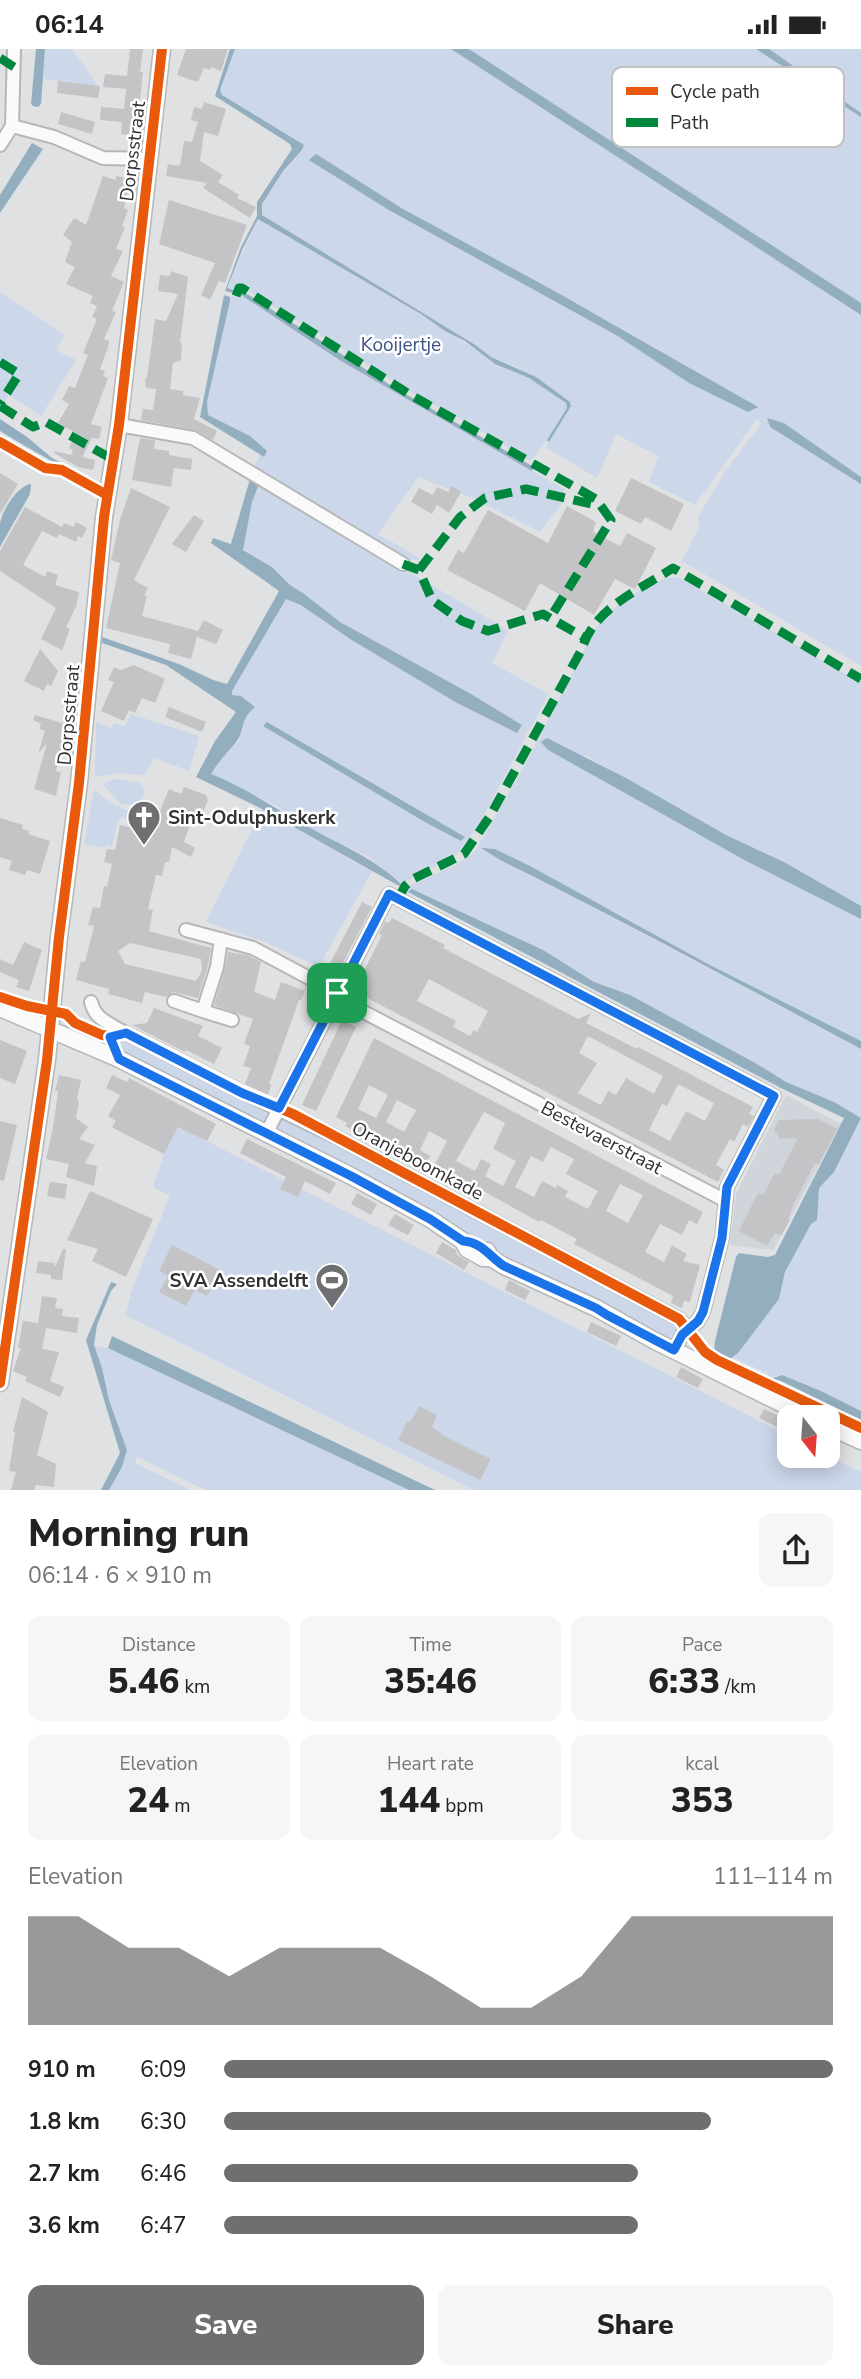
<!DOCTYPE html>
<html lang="en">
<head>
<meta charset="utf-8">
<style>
  body { margin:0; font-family:"Nunito Sans",sans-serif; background:#f6f6f6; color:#222; height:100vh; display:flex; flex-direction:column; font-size:26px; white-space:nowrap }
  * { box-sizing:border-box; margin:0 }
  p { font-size:23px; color:#767676 }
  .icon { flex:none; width:38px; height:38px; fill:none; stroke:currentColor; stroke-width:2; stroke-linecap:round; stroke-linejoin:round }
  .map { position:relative; height:1441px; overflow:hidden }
  .drawer { display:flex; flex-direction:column; background:#fff; flex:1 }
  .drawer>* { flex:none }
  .needle { width:46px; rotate:163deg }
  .tools { position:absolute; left:777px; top:1356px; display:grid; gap:14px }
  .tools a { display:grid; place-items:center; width:63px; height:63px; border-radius:14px; background:#fff; box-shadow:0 4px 18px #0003; font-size:35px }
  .pin { position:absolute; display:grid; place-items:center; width:60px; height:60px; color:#fff; margin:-30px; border-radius:14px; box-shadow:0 4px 10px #0006 }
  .round { display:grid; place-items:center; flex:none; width:74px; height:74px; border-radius:14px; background:#f6f6f6 }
  .summary { display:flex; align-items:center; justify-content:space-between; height:119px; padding:0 28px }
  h1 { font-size:38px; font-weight:800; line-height:52px }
  .metrics { display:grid; grid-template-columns:repeat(3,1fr); gap:10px; height:119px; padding:7px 28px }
  .metrics div { display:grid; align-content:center; border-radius:14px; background:#f6f6f6; text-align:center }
  .metrics b { font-size:35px; font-weight:800 }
  .metrics small { font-size:19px; font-weight:400 }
  .metrics p { font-size:19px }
  .chart { height:196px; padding:14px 28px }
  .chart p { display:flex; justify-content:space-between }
  .chart svg { width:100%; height:126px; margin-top:7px; fill:#6d6f71; opacity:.7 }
  .action { display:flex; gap:14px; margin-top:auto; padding:14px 28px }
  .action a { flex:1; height:80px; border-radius:14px; background:#6d6f71; color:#fff; font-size:28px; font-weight:800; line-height:80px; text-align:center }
  .action a+a { background:#f6f6f6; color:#222 }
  ul { padding:0 28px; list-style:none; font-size:23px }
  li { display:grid; grid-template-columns:112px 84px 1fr; align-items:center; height:52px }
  li i { height:18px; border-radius:9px; background:#6d6f71 }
  .status { display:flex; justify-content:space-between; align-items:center; height:49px; padding:0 35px; background:#fff; direction:ltr }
  .status svg { height:19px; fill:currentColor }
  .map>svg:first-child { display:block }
  .built { fill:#d0d4db }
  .green { fill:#cdd7ea; fill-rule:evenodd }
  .water { fill:#93afbf }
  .building { fill:#c4c4c6; fill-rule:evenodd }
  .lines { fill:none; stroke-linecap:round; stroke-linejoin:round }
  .minor-casing { stroke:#b5b7b9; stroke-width:16 }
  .tertiary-casing { stroke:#b5b7b9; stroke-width:19 }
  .minor { stroke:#fafafb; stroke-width:12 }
  .tertiary { stroke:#fafafb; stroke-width:16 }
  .quiet { stroke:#00873e; stroke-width:9; stroke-dasharray:18 9; stroke-linecap:butt }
  .cycleway-casing { stroke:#fff; stroke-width:15 }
  .cycleway { stroke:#e8590c; stroke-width:10 }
  .route-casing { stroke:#fff; stroke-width:14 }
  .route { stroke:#1a73e8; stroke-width:9 }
  .labels { text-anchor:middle; stroke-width:5; stroke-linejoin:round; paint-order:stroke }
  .street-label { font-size:19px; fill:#303133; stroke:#fff }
  .park-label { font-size:19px; fill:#3c5383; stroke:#fff }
  .poi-label { font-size:19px; font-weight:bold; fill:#303133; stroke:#fff; text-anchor:start }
  .key { fill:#fff; stroke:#c1c1c2; stroke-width:2 }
  .key-label { font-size:19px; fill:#303133 }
</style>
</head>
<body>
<div class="status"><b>06:14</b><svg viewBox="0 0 49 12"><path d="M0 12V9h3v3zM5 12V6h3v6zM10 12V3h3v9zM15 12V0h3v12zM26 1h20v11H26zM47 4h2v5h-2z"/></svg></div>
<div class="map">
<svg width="861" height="1441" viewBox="0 0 861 1441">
  <rect width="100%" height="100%" fill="#dfe1e3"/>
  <!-- built -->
  <path class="built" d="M786,1046l55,29 -68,126 -43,-5 6,-51z"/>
  <!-- green -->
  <path class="green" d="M45,0h27l26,37 -55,-7z
    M235,0h216l410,266v162l-77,-54 -17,-4 3,8 91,57v182l-179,-105 18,-36 -2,-8 28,-47 35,-46 -4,-5 -62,86 -46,-23 9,-26 -42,-22 -19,44 -47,-28 -4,-3 25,-41 -1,-4 -55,-36 -24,-9 -14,-11 -215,-131v-11l21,-33 19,-21 -80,-55 -2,-5zM309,111l251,134 98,55 31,34 -73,-48 -229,-126z
    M469,0h287l105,68v186z
    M769,0h92v64z
    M258,169l163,96 83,54 25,10 37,25 1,5 -16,28 -21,25 -55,-34 -64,-35 -170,-106 -9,4 -6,-2z
    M0,243l64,43 -8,15 20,10 -35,56 -32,-21 -9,14z
    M241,246c105,70 214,132 323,194v12l-24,31 -68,-34 -54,-21 -40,57 43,25 -16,2 -153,-90 9,-18 6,-2 -44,-29 -15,-6 -1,-14 23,-105z
    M259,435l249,146 -16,33 56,31 -17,34 -5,4 -1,7 -46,85 -21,29 -57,31 -32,-27 -58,-28 -36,-24 -65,-31 13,-19 16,-15 5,-21 11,-12 -14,-11 -9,-1v-4l54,-93 15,6 49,35 107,64 61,29 4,-7 -182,-103 -37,-29 -13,-8 -18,-18 -29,-18 9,-47zM268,673l193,118 -38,-19 -160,-95z
    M672,528l8,1 181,105v223l-77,-44 -58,-27 -140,-79 -38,-6 200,112 113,57v122l-153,-77 -89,-50 -137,-65 18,11c122,61 240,126 361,189v362l-40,-20 -39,-16 -16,3 2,-4 -35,-17 46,-58 6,-27 26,-49 4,-1 -2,-17 31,-87 -63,-30 -373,-196 -3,-4 50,-23 21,-15 50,-87 69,-134c17,-23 50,-46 77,-52z
    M130,665l69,22 -10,35 -35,-13 -9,17 -28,-2 -22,4 1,-55 15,6 3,-5 11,3z
    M114,730l27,4 4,9c-5,12 -11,14 -24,12l-19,-20z
    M94,741l20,15 18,7 -4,6h-7l-4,7 -5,22 -6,-2 -2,3 -20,-4z
    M262,760l110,62 -53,96 -54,-25 -59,-20z
    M126,988l138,71 3,11 -4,4 -97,-46c-13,-11 -48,-25 -53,-38z
    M281,1069h6l386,204 5,5 -1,7 -9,5 -139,-65 -146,-87 -106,-56z
    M181,1079l608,308v20h39l33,16v18h-387l-349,-175 8,-28 37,-91 -17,-9 11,-33 11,-24z
    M94,1297l14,2 301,142h-203l-69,-33 -2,6 55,27h-81l13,-23 5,-17 -18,-50 -7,-32z"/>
  <!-- water -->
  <path class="water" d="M36,0h9l-4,55 -3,3 -5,-1 -2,-2z
    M230,0h5l-15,41 2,5 82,50 -2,5 -19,21 -21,33v11l215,131 14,11 45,20 34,25 1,4 -22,36 -2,-2 20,-32 -1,-5 -37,-25 -34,-14 -30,-23 -20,-10 -24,-17 -163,-95 -15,29 -16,40 22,7 146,93 139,79 -2,4 -191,-110 -100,-66 -16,-4 16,-44 16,-31v-14l35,-53 -2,-5 -75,-48z
    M451,0h18l392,254v12z
    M756,0h13l92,64v4z
    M32,94l11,6 -43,64v-18z
    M316,105l87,55 157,85 198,113 -10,5 -59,-29 -73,-48 -229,-126 -78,-49z
    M224,246l6,2v4l-23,101 1,13 42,21 17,15 -3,6 -64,-40z
    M767,369l17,5 77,54v7l-91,-57z
    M0,370l27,18 25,21 47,25 -1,4c-32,-19 -66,-36 -98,-56z
    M250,430l9,5 -7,18 -9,48 29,17 18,18 13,8 37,29 131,72 51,31 -5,8 -60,-30 -107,-64 -49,-34 -15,-6 -54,92v4l9,1 14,11c-17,15 -9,23 -19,35 -9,11 -18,20 -25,32 36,14 69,38 103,56 31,17 61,29 87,54l-2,2 -137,-77 -66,-32 19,-36 21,-29 -70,-47 -64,-22v-6l77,27 34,16 14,4 52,-93 -68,-48 2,-5 18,6z
    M29,435h2l-1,10 -30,53c0,-8 0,-16 0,-23 2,-14 16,-35 29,-40z
    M267,673l198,115 -4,4 -38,-20 -160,-95z
    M547,689l79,40 100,57 58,27 77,44v13l-113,-57 -200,-112 -7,-8z
    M481,799l14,1 37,18 176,97 153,77v8c-120,-64 -239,-129 -361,-189z
    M412,840l131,61 51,32 36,13 127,69 29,18 48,20 27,16 -27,54 -15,16 -2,32 -6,4 -26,48 -6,27 -41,54 -9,7 -15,-7 1,-12 21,-84 3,-4 29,4 7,-2 69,-137 -63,-30 -373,-196z
    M111,1233l6,2 -6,7 -14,34 -3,20 8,23 7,32 18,50 -5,17 -13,23h-8l19,-37 -34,-113z
    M112,1287l323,154h-26l-301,-142z
    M782,1326l39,16 40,20v9l-80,-39 -11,-2z"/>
  <!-- building -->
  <path class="building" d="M130,0h13l-3,23h3l-7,64 -15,-2 1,-12 -22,-2 1,-13 23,2 2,-20 -23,-2 2,-13 22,2z
    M186,0h42l-7,22 -10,-4 -1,3 -6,-2 -6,14 -21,-7z
    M58,32l42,5 -2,12 -41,-5z
    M204,53l22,7 -8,27 -14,-4 -4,29 23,14 -5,7 21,13 -2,3 19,9 -6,11 -47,-30 4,-5 -41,-7 2,-12 12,2 4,-25 8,1 6,-20 -7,-2 3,-13 8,2z
    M61,63l34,10 -3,12 -34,-10z
    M103,127l13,4v-4l15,3 -7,29 4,2 -6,16 3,1 -9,22 7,2 -12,25 13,6 -12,29 4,1 -12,27 5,2 -1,6 -8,22 5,2 -2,5 5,2 -17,46 11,3 -3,12 -7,-1 -10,19 13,3 -2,10 -15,-3 -24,-14 1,-2 16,4 2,-5 -4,-2 7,-15 -18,-10 11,-19 -7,-4 7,-14 6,2 13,-33 -5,-2 14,-34 -5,-2 5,-11 -7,-3 3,-7 -27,-12 9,-17 -10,-5 7,-20 -9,-7 11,-17 12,7z
    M169,151l78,25 -22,58 -6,-2 -9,19 -9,-5 14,-32 -56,-19z
    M171,222l17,6 -8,66h2l-1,17 -8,3 -3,26 13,2v4l17,3 -6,21 23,12 -4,9 -18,-10 -54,-10 2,-11 10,1 3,-21 -10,-1 -1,-9 2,-2 8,-58 11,2 12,-27 -20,-3 2,-16 10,1z
    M140,389l15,2 -1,9 15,2v4l23,4 -1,11 -17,-2 -3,19 -39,-7z
    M0,424l18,11 -18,30z
    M631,429l53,26 -13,27 -26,-14 -4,7 -26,-13z
    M452,437l9,6 -12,21 -12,-8 -5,9 -21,-12 8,-14 14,7 4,-8 11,5z
    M131,439l39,19 -36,73 14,8 -4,8h3l-5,20 56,15 6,-11 19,10 -7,14 -19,-7 -6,22 -23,-6 2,-9 -64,-16 14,-65 -9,-3 9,-40z
    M567,457l29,16 -3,10 27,14 7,-13 29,15 -21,41 -20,-10 -21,36 -54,-32 -15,28 -78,-41 11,-20 6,3 24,-43 60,33z
    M25,458l37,20 2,-4 9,4 3,-5 11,6 -5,10 -4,-2 -2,6 -17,-8 -2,4 -15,-7 -19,34 22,12 2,-6 11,4 -3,10 24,7 -3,15 -10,20 4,2 -8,21 -21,-11 15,-31 -56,-37v-20z
    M194,466l10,6 -18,31 -14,-8z
    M40,600l18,22 -7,15 -4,-2 -3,7 -20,-10z
    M134,616l31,14 -10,24 -13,-5 -7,15 -6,-3 -5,11 -23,-10 13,-29 -6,-2 6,-13 7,3z
    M169,658l37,15 -4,10 -37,-15z
    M35,666l30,9 -5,16 4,1 -8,30 5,1 -5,24 -22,-7 13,-46 -9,11 7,-23 -6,-2 2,-5 -8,-4z
    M184,738l22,8 2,5 -8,19 -7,-2 -9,25 11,6 -4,9 -19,-10 -3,15h-4l-3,14 -6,-1 -8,34 5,1 -4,21 62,17 -3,17 -10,33 -25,-6 -7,5 -21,-5 -3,11 -34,-9 1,-5 -33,-9 5,-19 4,1 9,-36 -6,-1 5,-18 7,1 4,-22 3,1 5,-23 -8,-2 3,-13 8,1 5,-25 13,3 3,-11 7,-4 14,6 12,-30 12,5zM130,894l71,16 1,12 -6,10 -71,-17 -7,-13z
    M0,769l23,7 -1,4 7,2 -1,3 22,7 -10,33 -13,-4 -2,5 -16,-5 3,-9 -12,-4z
    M362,853l10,5 -38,73 -10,-5z
    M392,869l53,27 -2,3 135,71 13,-6 -5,10 51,26 1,-2 115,60 -4,7 5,2 -6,11 -5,-3 -9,18 -4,-3 -14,26 8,5 -6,12 -364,-191 28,-56 -3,-1 6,-13 4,2zM429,930l59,32 -11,21 -3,-2 -4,6 -17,-9 3,-6 -39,-20zM588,987l75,40 -9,18 -28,-16 -10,17 -8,-4 -7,14 -23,-12 19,-30 -18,-10zM678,1035l36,19 -9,18 -19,-10 -16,30 -21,-11 13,-26 5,2z
    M24,893l18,8 -13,41 -13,-4 3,-7 -19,-8v-13l13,6z
    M228,903l19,3 14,7 -7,30 21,8 6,-18 24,9 -4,9h-2l-30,84 2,1 -3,10 -23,-11 6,-16 -8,-2 7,-20 -6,-2 9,-25 -39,-14 11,-36z
    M154,959l49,18 -5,10 24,12 -8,16 -28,-14 -1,2 -53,-27 15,-2z
    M342,971l14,7 -40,84 -14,-6z
    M374,989l329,174 -6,12 -8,-4 -7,15 -22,-11 -15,28 19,10 8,-17 15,9 -4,7 17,4 -10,37 -6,-1 -2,7 -11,-5 2,-7 -99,-52 3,-5 -36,-19 -2,2 -104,-58 12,-23 -18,-10 -9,19 10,6 -6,12 -79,-42 2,-3 -11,-6zM369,1036l19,10 -12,23 -18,-9zM397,1051l19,10 -12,22 -18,-10zM484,1063l21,11 -12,26 23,12 -13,25 -18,-10 6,-12 -10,-5 -6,12 -19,-10zM551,1098l23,12 -8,15 32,17 -10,18 -23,-12 3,-6 -11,-6 -1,3 -14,-7 -8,16 -19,-10 16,-31 12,6zM620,1135l23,11 -15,28 -22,-12z
    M0,991l27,11 -12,33 -15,-6z
    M59,1026l22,5 -4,19 2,3 -3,16 12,9 -9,12 16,6 -10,18 12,3 -3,20 -28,-9 3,-13 -23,-5 7,-31 5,-37h-3z
    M112,1026l15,7 2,-4 87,46 -9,17 -29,-14 -14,27 -49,-25 -3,-2 4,-6 -8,-5 12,-21 -14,-7z
    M818,1070l19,10 -18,35 -4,-1 -21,40 -6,16 2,1 -9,16 -6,-3 -8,13 -28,-15 19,-38 5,2 12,-22 4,2 19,-37 -18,1 -6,-9 5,-10z
    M0,1072l17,4 -13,56 -4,-1z
    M247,1090l89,44 -6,11 -25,-13 -7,16 -18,-8 6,-12 -46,-24z
    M50,1133l17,2 -2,15 -18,-3z
    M90,1142l63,28 -27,58 -34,-16 6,-12 -31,-9z
    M357,1144l20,11 -6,11 -20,-11z
    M395,1165l19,11 -6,10 -20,-10z
    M442,1193l14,8 1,5 12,7 -5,8 -28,-17z
    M172,1196l48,25 -13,26 -12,-6 -9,16 -27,-14 9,-16 -9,-5z
    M63,1200h3l-4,31 -11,-1v-4l-15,-2 2,-12 16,2 1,4z
    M509,1231l21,11 -5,9 -20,-10z
    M42,1247l15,2 -2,10 8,1 -1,7 17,2 -2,15 -31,-5 -4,21 17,3 -9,29 14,6 -4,10 -35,-16 2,-4 -14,-6 8,-23h-3l5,-27 15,2z
    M591,1273l30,14 -5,10 -29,-14z
    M681,1318l22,12 -5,9 -22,-11z
    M22,1348l26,15 -11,43 19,9 -2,23 -18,-2 -2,5h-23l5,-18 -7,-1 6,-39h-2z
    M419,1357l18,9 -5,12 16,11 43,21 -11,21 -82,-40 9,-19 3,1z
    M764,1360l25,12v12l-30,-15z"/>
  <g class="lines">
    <defs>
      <path id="minor" d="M12,77l42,11 49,21 45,1
        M0,96l12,-19 2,-77
        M119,376l74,13 210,126
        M186,881l67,18 84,45
        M335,948l391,204
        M174,952l29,10 14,-44 4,-28
        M91,953c4,16 14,19 27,27l124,63 94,45 343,182 10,10
        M203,962l29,9
        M266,1085l123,-240 385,202 -47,91 -5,51 -19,74 -5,9 -16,14 -8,15"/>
      <path id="tertiary" d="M0,959l119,51 232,117 79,43 33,22 4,8 16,9h8
        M487,1202l4,7 13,8 92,42 59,33 154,76
        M0,1334l47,-323 12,-123 20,-154 25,-266 15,-92 43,-376
        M828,1377l33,15"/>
    </defs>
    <!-- minor casing -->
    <use href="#minor" class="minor-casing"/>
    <!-- tertiary casing -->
    <use href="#tertiary" class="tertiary-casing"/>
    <!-- minor -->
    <use href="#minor" class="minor"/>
    <!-- tertiary -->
    <use href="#tertiary" class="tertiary"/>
    <!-- quiet -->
    <path class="quiet" d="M0,9l14,9
      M236,247l3,-8h3l167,106 187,105 15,21 -61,98
      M0,313l19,12 -19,30
      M0,357l33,21 13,-5 66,37
      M403,515l16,6 13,30 30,21 26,10 55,-17 42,24
      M419,521l41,-53 25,-19 41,-9 65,15 5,-5
      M398,850l7,-13 8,-7 51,-25 26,-38 92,-167c12,-41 57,-59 91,-81l188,111"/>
    <defs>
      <path id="cycleway" d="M0,393l45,26 17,2 45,25
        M0,948l27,9 39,8 9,9 27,12 8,1 16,-3 116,59 51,22 386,205 26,33 12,8 144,68
        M0,1334l47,-323 12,-123 20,-154 25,-266 15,-92 43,-376"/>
    </defs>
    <!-- cycleway casing -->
    <use href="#cycleway" class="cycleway-casing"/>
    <!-- cycleway -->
    <use href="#cycleway" class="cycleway"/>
  </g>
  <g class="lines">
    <defs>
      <path id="route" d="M389,845l385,202 -47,91 -5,51 -19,74 -5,9 -16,14 -8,15 -67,-35 -11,-7 -92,-42c-14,-9 -22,-24 -41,-25l-33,-22 -79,-43 -232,-117 -9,-22 16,-4 116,60 37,15z"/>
    </defs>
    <!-- route casing -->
    <use href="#route" class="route-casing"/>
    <!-- route -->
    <use href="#route" class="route"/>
  </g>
  <!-- icons -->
  <defs>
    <symbol id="church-pin" viewBox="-11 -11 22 30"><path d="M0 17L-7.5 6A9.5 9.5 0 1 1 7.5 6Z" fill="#6d6f71" stroke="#fff"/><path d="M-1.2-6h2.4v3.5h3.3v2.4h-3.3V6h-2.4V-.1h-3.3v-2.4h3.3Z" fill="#fff"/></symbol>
    <symbol id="stadium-pin" viewBox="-11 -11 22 30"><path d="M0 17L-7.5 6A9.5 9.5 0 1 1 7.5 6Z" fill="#6d6f71" stroke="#fff"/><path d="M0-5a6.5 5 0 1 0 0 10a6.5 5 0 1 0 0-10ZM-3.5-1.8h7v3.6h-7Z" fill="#fff"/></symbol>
  </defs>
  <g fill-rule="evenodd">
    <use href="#church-pin" x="125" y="749" width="38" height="52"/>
    <use href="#stadium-pin" x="313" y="1212" width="38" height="52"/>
  </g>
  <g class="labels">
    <!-- street labels -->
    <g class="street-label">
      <text transform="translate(132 102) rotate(-83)" y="7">Dorpsstraat</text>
      <text transform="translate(68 666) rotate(-85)" y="7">Dorpsstraat</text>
      <text transform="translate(602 1088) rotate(28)" y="7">Bestevaerstraat</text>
      <text transform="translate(418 1111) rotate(28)" y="7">Oranjeboomkade</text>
    </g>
    <!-- park labels -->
    <g class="park-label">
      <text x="401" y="302">Kooijertje</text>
    </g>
    <!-- poi labels -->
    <g class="poi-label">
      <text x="168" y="775">Sint-Odulphuskerk</text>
      <text x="308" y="1238" text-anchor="end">SVA Assendelft</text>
    </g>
  </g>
  <!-- legend -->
  <rect x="612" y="18" width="232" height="80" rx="10" class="key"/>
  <rect x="626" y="38" width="32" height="8" fill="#e8590c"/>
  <rect x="626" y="69" width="32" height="9" fill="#00873e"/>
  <g class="key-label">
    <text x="670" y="49">Cycle path</text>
    <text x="670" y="80">Path</text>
  </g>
</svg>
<div class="tools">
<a><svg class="needle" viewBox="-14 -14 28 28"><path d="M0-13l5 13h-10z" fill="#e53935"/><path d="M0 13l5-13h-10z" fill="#767676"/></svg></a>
</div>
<div class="pin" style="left:337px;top:944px;background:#1e9e55"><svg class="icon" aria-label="arrive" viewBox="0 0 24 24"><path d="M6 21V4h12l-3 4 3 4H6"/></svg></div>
</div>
<section class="drawer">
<div class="summary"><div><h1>Morning run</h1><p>06:14 · 6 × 910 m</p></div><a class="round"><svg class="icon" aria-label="share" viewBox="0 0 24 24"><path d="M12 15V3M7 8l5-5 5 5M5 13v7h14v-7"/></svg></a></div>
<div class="metrics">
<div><p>Distance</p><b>5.46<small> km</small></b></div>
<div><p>Time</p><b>35:46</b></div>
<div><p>Pace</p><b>6:33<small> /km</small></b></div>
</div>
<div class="metrics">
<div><p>Elevation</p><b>24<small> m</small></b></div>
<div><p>Heart rate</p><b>144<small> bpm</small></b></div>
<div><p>kcal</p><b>353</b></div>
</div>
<div class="chart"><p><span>Elevation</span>111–114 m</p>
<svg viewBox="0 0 160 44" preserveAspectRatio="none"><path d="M0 44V6L10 6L20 17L30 17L40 27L50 17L60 17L70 17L80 27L90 38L100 38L110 27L120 6L130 6L140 6L150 6L160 6V44z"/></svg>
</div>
<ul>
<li><b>910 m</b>6:09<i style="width:100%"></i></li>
<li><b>1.8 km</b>6:30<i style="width:80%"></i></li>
<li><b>2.7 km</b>6:46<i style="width:68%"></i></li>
<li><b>3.6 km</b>6:47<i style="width:68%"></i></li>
</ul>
<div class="action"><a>Save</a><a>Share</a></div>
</section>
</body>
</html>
